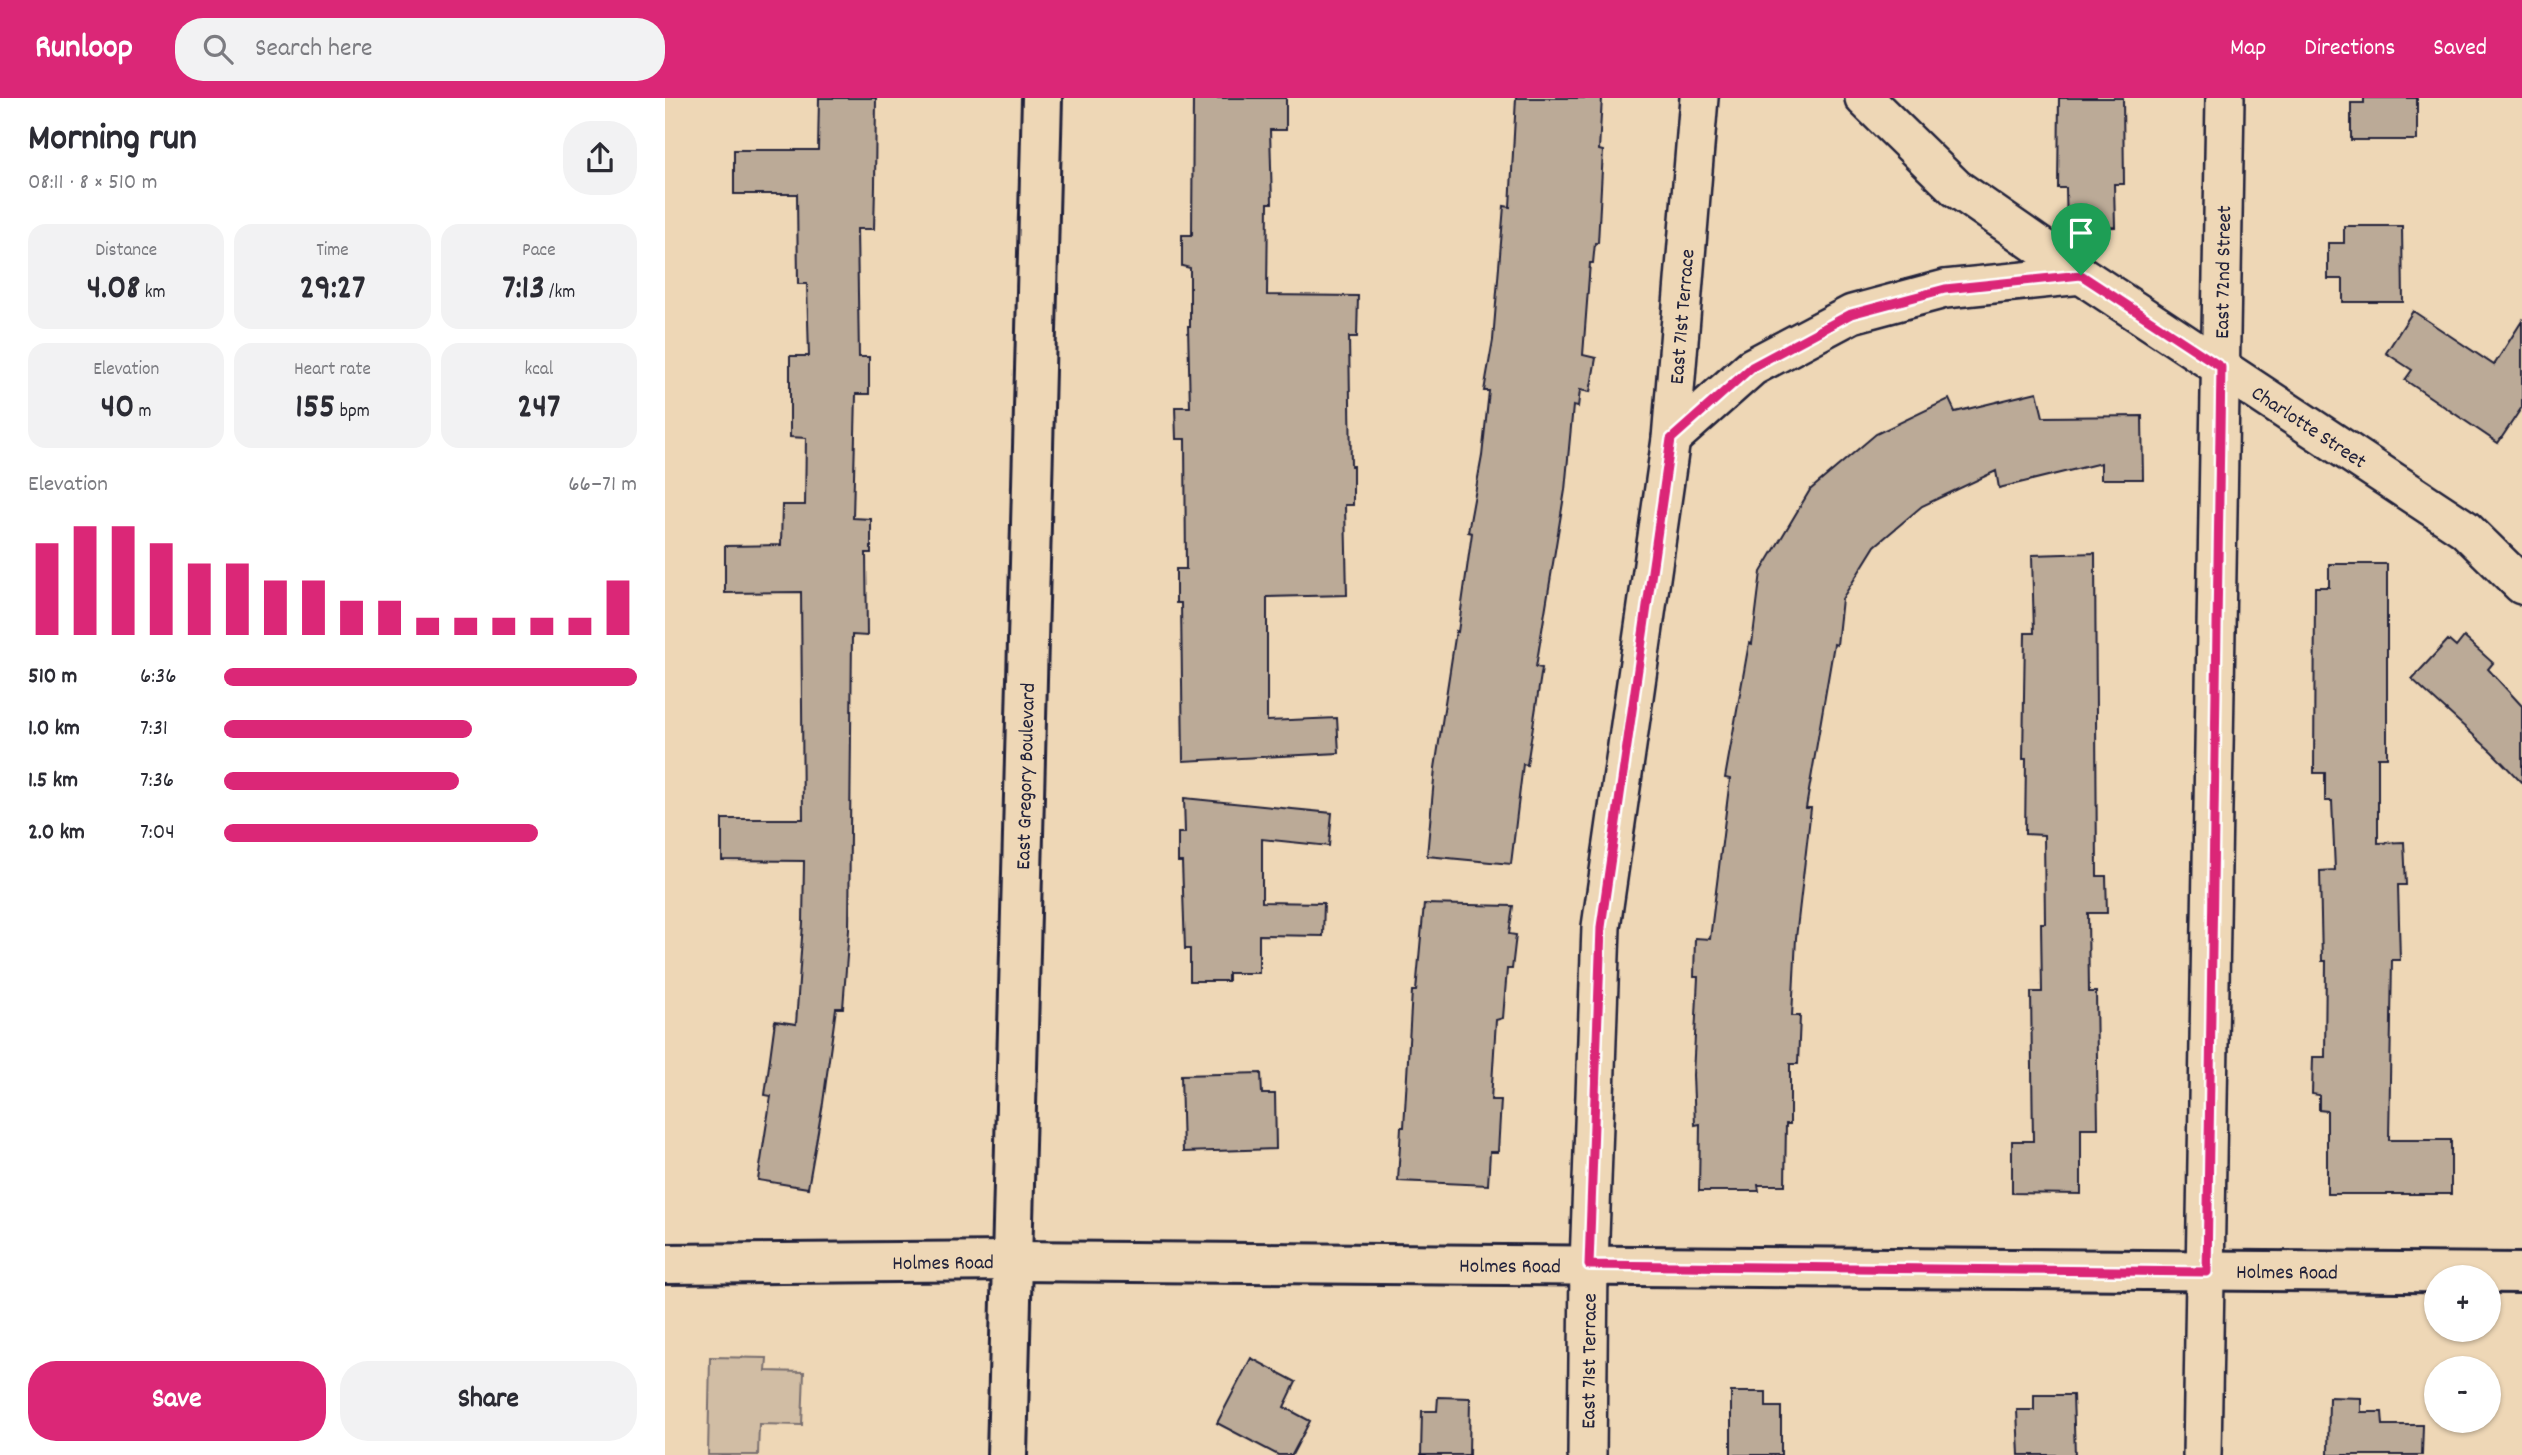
<!DOCTYPE html>
<html lang="en">
<head>
<meta charset="utf-8">
<style>
  body { margin:0; font-family:Dekko,sans-serif; background:#f2f2f3; color:#2b2b33; height:100vh; display:flex; flex-direction:column; font-size:26px; white-space:nowrap }
  * { box-sizing:border-box; margin:0 }
  p { font-size:23px; color:#7c7c81 }
  .icon { flex:none; width:38px; height:38px; fill:none; stroke:currentColor; stroke-width:2; stroke-linecap:round; stroke-linejoin:round }
  .map { position:relative; flex:1; overflow:hidden }
  .panel { display:flex; flex-direction:column; background:#fff; width:665px }
  .panel>* { flex:none }
  .buttons { position:absolute; left:1759px; top:1167px; display:grid; gap:14px }
  .buttons a { display:grid; place-items:center; width:77px; height:77px; border-radius:50%; background:#fff; box-shadow:0 2px 5px #0004; font-size:35px }
  .pin { position:absolute; display:grid; place-items:center; width:60px; height:60px; color:#fff; margin:-72px -30px; border-radius:50% 50% 50% 0; rotate:-45deg; box-shadow:0 0 7px #0007 }
  .pin .icon { rotate:45deg }
  .round { display:grid; place-items:center; flex:none; width:74px; height:74px; border-radius:28px; background:#f2f2f3 }
  .headline { display:flex; align-items:center; justify-content:space-between; height:119px; padding:0 28px }
  h1 { font-size:38px; font-weight:700; line-height:52px }
  .stats { display:grid; grid-template-columns:repeat(3,1fr); gap:10px; height:119px; padding:7px 28px }
  .stats div { display:grid; align-content:center; border-radius:18px; background:#f2f2f3; text-align:center }
  .stats b { font-size:35px; font-weight:700 }
  .stats small { font-size:19px; font-weight:400 }
  .stats p { font-size:19px }
  .chart { height:196px; padding:14px 28px }
  .chart p { display:flex; justify-content:space-between }
  .chart svg { width:100%; height:126px; margin-top:7px; stroke:#db2777; stroke-width:6 }
  .primary-button { display:flex; gap:14px; margin-top:auto; padding:14px 28px }
  .primary-button a { flex:1; height:80px; border-radius:28px; background:#db2777; color:#fff; font-size:28px; font-weight:700; line-height:80px; text-align:center }
  .primary-button a+a { background:#f2f2f3; color:#2b2b33 }
  ul { padding:0 28px; list-style:none; font-size:23px }
  li { display:grid; grid-template-columns:112px 84px 1fr; align-items:center; height:52px }
  li i { height:18px; border-radius:9px; background:#db2777 }
  header { display:flex; align-items:center; gap:42px; box-sizing:border-box; height:98px; padding:0 35px; background:#db2777; color:#fff }
  header strong { font-size:33px }
  nav { display:flex; gap:38px; margin-inline-start:auto; font-size:24px }
  .search { width:490px; height:63px; background:#f2f2f3; display:flex; align-items:center; gap:18px; box-sizing:border-box; padding:0 24px; border-radius:28px; color:#7c7c81; font-size:26px }
  main { display:flex; flex:1; min-height:0 }
  .map>svg:first-child { display:block }
  .green { fill:#d1bda4; stroke:#7a7070; stroke-width:2 }
  .building { fill:#bbaa97; stroke:#22223b; stroke-width:2 }
  .lines { fill:none; stroke-linecap:round; stroke-linejoin:round }
  .minor-casing { stroke:#22223b; stroke-width:42 }
  .secondary-casing { stroke:#22223b; stroke-width:44 }
  .minor { stroke:#eed7b6; stroke-width:37 }
  .secondary { stroke:#eed7b6; stroke-width:38 }
  .route-casing { stroke:#fff; stroke-width:14 }
  .route { stroke:#db2777; stroke-width:9 }
  .labels { text-anchor:middle; stroke-width:5; stroke-linejoin:round; paint-order:stroke }
  .street-label { font-size:21px; fill:#22223b; stroke:#eed7b6 }
</style>
</head>
<body>
<header>
<strong>Runloop</strong>
<div class="search"><svg class="icon" aria-label="search" viewBox="0 0 24 24"><circle cx="10" cy="10" r="6"/><path d="M15 15l6 6"/></svg>Search here</div>
<nav><a>Map</a><a>Directions</a><a>Saved</a></nav>
</header>
<main>
<section class="panel">
<div class="headline"><div><h1>Morning run</h1><p>08:11 · 8 × 510 m</p></div><a class="round"><svg class="icon" aria-label="share" viewBox="0 0 24 24"><path d="M12 15V3M7 8l5-5 5 5M5 13v7h14v-7"/></svg></a></div>
<div class="stats">
<div><p>Distance</p><b>4.08<small> km</small></b></div>
<div><p>Time</p><b>29:27</b></div>
<div><p>Pace</p><b>7:13<small> /km</small></b></div>
</div>
<div class="stats">
<div><p>Elevation</p><b>40<small> m</small></b></div>
<div><p>Heart rate</p><b>155<small> bpm</small></b></div>
<div><p>kcal</p><b>247</b></div>
</div>
<div class="chart"><p><span>Elevation</span>66–71 m</p>
<svg viewBox="0 0 160 44" preserveAspectRatio="none"><path d="M5 44V12M15 44V6M25 44V6M35 44V12M45 44V19M55 44V19M65 44V25M75 44V25M85 44V32M95 44V32M105 44V38M115 44V38M125 44V38M135 44V38M145 44V38M155 44V25"/></svg>
</div>
<ul>
<li><b>510 m</b>6:36<i style="width:100%"></i></li>
<li><b>1.0 km</b>7:31<i style="width:60%"></i></li>
<li><b>1.5 km</b>7:36<i style="width:57%"></i></li>
<li><b>2.0 km</b>7:04<i style="width:76%"></i></li>
</ul>
<div class="primary-button"><a>Save</a><a>Share</a></div>
</section>
<div class="map">
<svg width="1857" height="1357" viewBox="0 0 1857 1357">
  <rect width="100%" height="100%" fill="#eed7b6"/>
  <filter id="ink" filterUnits="userSpaceOnUse"><feTurbulence type="fractalNoise" baseFrequency=".0143" numOctaves="2"/><feDisplacementMap in="SourceGraphic" scale="14" xChannelSelector="R" yChannelSelector="G"/><feConvolveMatrix kernelMatrix="1 2 1 2 8 2 1 2 1" color-interpolation-filters="sRGB"/></filter>
  <g filter="url(#ink)">
    <!-- green -->
    <path class="green" d="M45,1259l57,1 -1,13 38,1 -2,53 -43,-1 -1,31h-50z"/>
    <!-- building -->
    <path class="building" d="M154,0h57l-1,88 -1,43h-17l2,128h10v37h-13l-3,124 18,1v34h-5l1,83 -15,-1 -3,295 -6,78h-7l-13,95 -15,85 -50,-8 13,-84 -6,-1 10,-74 21,3 7,-101 1,-62 -82,-1v-41h81l-2,-227 -76,1v-47l56,-1 1,-40h23l1,-67 -16,-1v-81h19l-2,-72h-9l-1,-90h-63v-44h84z
      M528,0h93v32h-16l2,73h-4l-1,92 91,1 -1,41h-8l2,129h2v39h-8l2,90 -80,2v124l70,-3 2,35 -156,8 -2,-158h-5v-34h10l-1,-130h-9l-1,-32h15l-2,-81h2v-58l-8,-2v-31h10z
      M851,0h86l-3,52 4,1 -5,92h-3l-2,20h-3l-7,92 13,3 -6,34 -10,-2 -2,17 -5,-1 -8,84 -29,177 6,1 -15,97 -4,-1 -12,100 -84,-8 8,-88 21,-137 2,1 14,-99 -4,-1 14,-76 7,-65h-5l9,-51 11,-134 6,1z
      M1394,0h64l1,86h-10l1,43 -48,1 -1,-40h-8z
      M1699,0h53v42h-66v-37h13z
      M1679,128h58l1,76h-60v-23h-15v-36h16z
      M1748,213l81,54 28,-44v86l-24,36 -93,-63 7,-10 -26,-17z
      M1372,294l6,25 99,-1 1,63h-42v-16l-102,25 -3,-17 -74,35 -47,40 -33,53 -5,46 -3,-1 -28,164h5l-15,130 -4,78h8l-2,48h-8v60h-4l-1,61h-27l1,6h-60l1,-67 -5,1 -2,-50 5,-98h-4l1,-39 15,1 20,-160 -5,-1 24,-135 3,1 9,-72 49,-82 66,-56 73,-35 6,13z
      M1430,455l2,323h9l1,37h-19l1,79h7l2,136h-17v66l-69,-1v-52h21l-2,-149h11l-1,-69h4l-1,-88 -19,-1 1,-75h-3l2,-126h9l-2,-78z
      M1664,466h58v193h-9v86l26,-1 2,43h-8l2,75h-8l-3,180h62v54h-124v-83l-8,-1v-15l-7,-1 1,-37h12l1,-96h-4l-2,-90 15,-1 -3,-69h-7v-28h-11l1,-186h14z
      M1799,539l29,26 -5,6 34,37v77l-30,-31 -80,-73 36,-39 8,7z
      M519,700l148,15 -3,33 -67,-7v63l62,1 -1,33 -64,-1v38h-31v8h-38v-32h-5l-3,-87h-4v-29h7z
      M759,806l89,2 -4,28 7,1 -4,34h-5l-4,49 -7,2 -5,80h10l-3,52h-8l-2,33 -90,-4 3,-54h3l8,-136h4z
      M596,975l1,21h13l1,55 -93,3 -2,-77z
      M586,1260l45,24 -12,25 26,14 -18,34h-14l-61,-32z
      M1066,1294h35v15h15v48h-50z
      M1369,1297h39l2,60h-56l-2,-45h17z
      M773,1299l32,1 -1,57h-48l1,-44h15z
      M1664,1299l32,1v14h21l1,13h40l-1,30h-94z"/>
    <g class="lines">
      <defs>
        <g id="minor">
          <path id="s1" d="M1199,0l92,90 125,87 384,254 57,56"/>
          <path d="M1006,341l81,-72 100,-53 93,-25 136,-14"/>
          <path id="s2" d="M922,1357l2,-190 12,-338 70,-488 28,-341"/>
          <path id="s3" d="M1537,1357l23,-1357"/>
        </g>
        <g id="secondary">
          <path id="s4" d="M0,1166l347,-3 1510,12"/>
          <path id="s5" d="M342,1357l35,-1357"/>
        </g>
      </defs>
      <!-- minor casing -->
      <use href="#minor" class="minor-casing"/>
      <!-- secondary casing -->
      <use href="#secondary" class="secondary-casing"/>
      <!-- minor -->
      <use href="#minor" class="minor"/>
      <!-- secondary -->
      <use href="#secondary" class="secondary"/>
    </g>
  </g>
  <g class="lines" filter="url(#ink)">
    <defs>
      <path id="route" d="M1416,177l140,92 -14,905 -618,-7 12,-338 70,-488 81,-72 99,-53 94,-25z"/>
    </defs>
    <!-- route casing -->
    <use href="#route" class="route-casing"/>
    <!-- route -->
    <use href="#route" class="route"/>
  </g>
  <g class="labels">
    <!-- street labels -->
    <g class="street-label">
      <text dy="7" stroke="none"><textPath href="#s3" startOffset="1183">East 72nd Street</textPath></text>
      <text dy="7" stroke="none"><textPath href="#s2" startOffset="1144">East 71st Terrace</textPath></text>
      <text dy="7" stroke="none"><textPath href="#s1" startOffset="555">Charlotte Street</textPath></text>
      <text dy="7" stroke="none"><textPath href="#s5" startOffset="679">East Gregory Boulevard</textPath></text>
      <text dy="7" stroke="none"><textPath href="#s4" startOffset="278">Holmes Road</textPath></text>
      <text dy="7" stroke="none"><textPath href="#s4" startOffset="845">Holmes Road</textPath></text>
      <text dy="7" stroke="none"><textPath href="#s4" startOffset="1622">Holmes Road</textPath></text>
      <text dy="7" stroke="none"><textPath href="#s2" startOffset="94">East 71st Terrace</textPath></text>
    </g>
  </g>
</svg>
<div class="buttons">
<a>+</a>
<a>−</a>
</div>
<div class="pin" style="left:1416px;top:177px;background:#1e9e55"><svg class="icon" aria-label="arrive" viewBox="0 0 24 24"><path d="M6 21V4h12l-3 4 3 4H6"/></svg></div>
</div>
</main>
</body>
</html>
